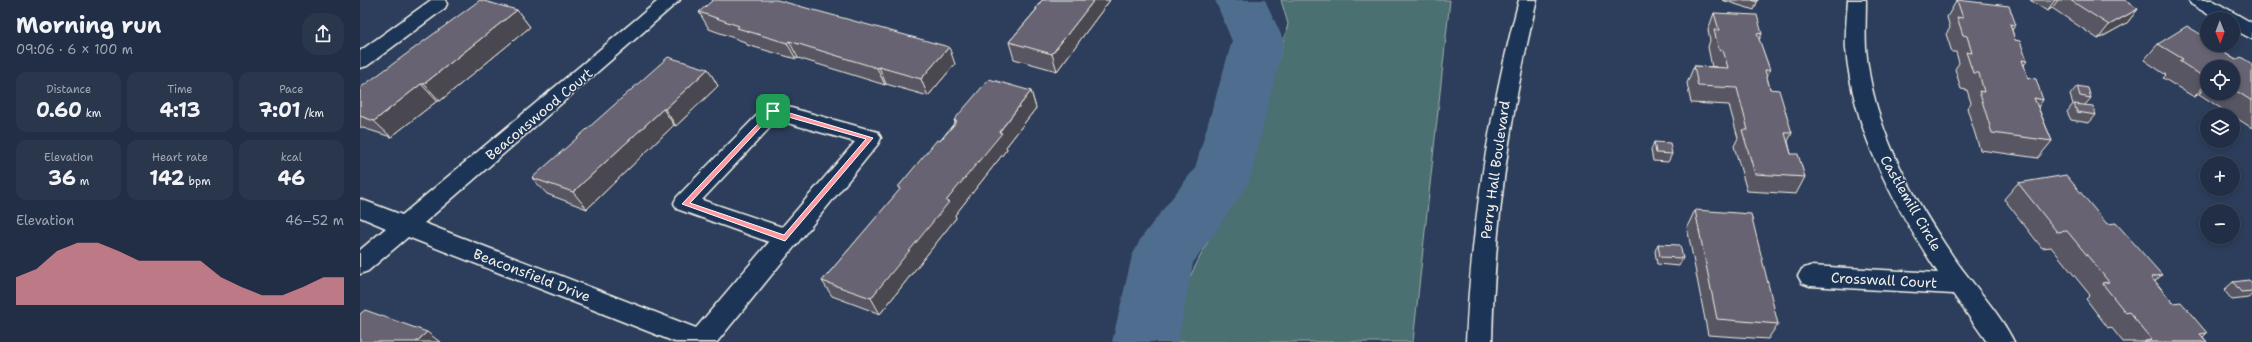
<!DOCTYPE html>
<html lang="en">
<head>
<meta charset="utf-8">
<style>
  body { margin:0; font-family:"Shantell Sans",sans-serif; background:#29364c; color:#f1f3f6; height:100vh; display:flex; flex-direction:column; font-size:15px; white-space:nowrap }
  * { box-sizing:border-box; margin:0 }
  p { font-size:13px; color:#a2a8b3 }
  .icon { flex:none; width:22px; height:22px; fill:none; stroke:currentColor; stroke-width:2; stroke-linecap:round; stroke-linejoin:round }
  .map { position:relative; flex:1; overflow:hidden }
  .drawer { display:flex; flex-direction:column; background:#212e45; width:360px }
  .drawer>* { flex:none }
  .needle { width:26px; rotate:179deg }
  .fabs { position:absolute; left:1840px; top:12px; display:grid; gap:8px }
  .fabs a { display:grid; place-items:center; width:40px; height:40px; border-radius:50%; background:#212e45; box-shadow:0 2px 6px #0003,0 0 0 1px #3e4a5e; font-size:20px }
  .pin { position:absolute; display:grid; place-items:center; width:34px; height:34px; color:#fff; margin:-17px; border-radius:8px; box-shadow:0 2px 6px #0006 }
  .round { display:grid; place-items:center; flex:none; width:42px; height:42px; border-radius:16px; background:#29364c }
  .summary { display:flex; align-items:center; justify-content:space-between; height:68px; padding:0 16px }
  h1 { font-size:22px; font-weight:700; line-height:30px }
  .stats { display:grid; grid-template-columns:repeat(3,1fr); gap:6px; height:68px; padding:4px 16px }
  .stats div { display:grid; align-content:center; border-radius:10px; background:#29364c; text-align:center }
  .stats b { font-size:20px; font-weight:700 }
  .stats small { font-size:11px; font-weight:400 }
  .stats p { font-size:11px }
  .chart { height:112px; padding:8px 16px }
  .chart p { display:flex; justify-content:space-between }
  .chart svg { width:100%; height:72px; margin-top:4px; fill:#ff9aa2; opacity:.7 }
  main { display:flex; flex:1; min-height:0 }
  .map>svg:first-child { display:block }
  .green { fill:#4c6f71; stroke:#a0b0ac }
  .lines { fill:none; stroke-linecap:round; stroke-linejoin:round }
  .river { fill:#4f6d8f; fill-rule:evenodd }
  .minor-casing { stroke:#f4f1e8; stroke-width:3 }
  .secondary-casing { stroke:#f4f1e8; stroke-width:3 }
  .minor { fill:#1d3557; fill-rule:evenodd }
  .secondary { fill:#1d3557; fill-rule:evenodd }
  .wall { fill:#595662; stroke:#f4f1e8; fill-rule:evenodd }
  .shaded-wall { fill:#484650; stroke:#f4f1e8 }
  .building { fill:#676472; stroke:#f4f1e8 }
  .route { fill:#ff9aa2; stroke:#fff; fill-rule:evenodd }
  .labels { text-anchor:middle; stroke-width:3; stroke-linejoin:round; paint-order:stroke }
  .street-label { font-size:14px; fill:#f4f1e8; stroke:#1d3557 }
</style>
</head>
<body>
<main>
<section class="drawer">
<div class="summary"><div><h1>Morning run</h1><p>09:06 · 6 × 100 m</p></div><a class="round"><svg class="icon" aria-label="share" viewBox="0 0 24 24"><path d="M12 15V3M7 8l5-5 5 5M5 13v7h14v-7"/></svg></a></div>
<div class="stats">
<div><p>Distance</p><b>0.60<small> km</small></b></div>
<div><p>Time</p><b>4:13</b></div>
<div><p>Pace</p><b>7:01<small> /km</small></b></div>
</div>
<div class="stats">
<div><p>Elevation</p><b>36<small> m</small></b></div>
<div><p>Heart rate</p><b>142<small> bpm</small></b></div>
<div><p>kcal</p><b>46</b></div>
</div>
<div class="chart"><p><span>Elevation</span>46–52 m</p>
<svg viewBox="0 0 160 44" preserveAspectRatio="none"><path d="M0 44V27L10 22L20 11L30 6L40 6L50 11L60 17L70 17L80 17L90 17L100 27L110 33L120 38L130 38L140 33L150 27L160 27V44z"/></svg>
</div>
</section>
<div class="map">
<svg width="1892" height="342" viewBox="0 0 1892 342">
  <rect width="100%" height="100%" fill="#2c3e5c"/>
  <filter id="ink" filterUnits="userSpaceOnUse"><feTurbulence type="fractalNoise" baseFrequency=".025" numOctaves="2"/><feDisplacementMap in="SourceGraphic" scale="8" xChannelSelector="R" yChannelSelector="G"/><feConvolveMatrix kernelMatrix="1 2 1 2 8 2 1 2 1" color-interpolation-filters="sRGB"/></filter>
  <g filter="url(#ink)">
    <!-- green -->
    <path class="green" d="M921,0h169l-37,342h-256l99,-196 32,-122z"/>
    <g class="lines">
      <!-- river -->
      <path class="river" d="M855,0h50l19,41 -33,135 -8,16 -50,71 -15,79h-66l20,-86 9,-18 54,-70 37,-127z"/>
      <defs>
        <path id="minor" d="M71,0h14l2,4 -2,4 -78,58 -7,2v-17z
          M299,0h21l-256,223 272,105 73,-86 -92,-33 -3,-6 3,-6 89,-91 7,-3 105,29 3,6 -3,6 -161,198h-42l-267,-105 -40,34 -8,3v-24l26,-22 -26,-11v-18l42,16zM417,120l78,22 -73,85 -80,-27z
          M1488,0h18c0,16 -1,33 0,48 6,78 45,147 88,210 19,27 46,55 60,84h-27l-34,-48 -143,-8 -8,-3 -4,-7 4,-7 8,-3 128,7c-44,-68 -85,-142 -92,-224 -1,-16 1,-33 2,-49z
          M1829,0h23l40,23v16l-19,-10v-10h-17l-25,-15z"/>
        <path id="secondary" d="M1159,0h18c-27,113 -43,226 -45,342h-26c5,-116 23,-229 53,-342z"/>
      </defs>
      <!-- minor casing -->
      <use href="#minor" class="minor-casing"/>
      <!-- secondary casing -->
      <use href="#secondary" class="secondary-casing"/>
      <!-- minor -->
      <use href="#minor" class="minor"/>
      <!-- secondary -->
      <use href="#secondary" class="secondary"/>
    </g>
    <!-- wall -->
    <path class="wall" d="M682,0h68l-53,71 -43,-12 -5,-17 27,-32v-2z
      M1362,0h36l-4,10z
      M1597,0l59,25 -4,5 3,10 12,21 -3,4 4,13 15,22 -5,7 14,34 -14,17 -58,-8 -13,-42 4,-5 -4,-13 -6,-1 -6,-20 4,-6 -3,-11h-4l-6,-18 4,-6 -3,-11z
      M1670,0h95l13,9 -11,14 -29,16 -46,-31 -5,3z
      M157,10l13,17 -90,74h-3l-46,36 -31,-10v-39z
      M339,12l256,52 -27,32 -42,-12 -1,1 -87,-27 -2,1 -49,-14 -2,-3 -36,-13z
      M1354,13l48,21 -3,6 11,30 -3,7 3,12 22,44 -4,8 3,13 14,23 -9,17 -49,-3 -13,-45 4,-8 -9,-33 -38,-2 -4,-20 7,-17 22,1h-4l-4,-20 2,-7 -2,-10z
      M1798,44l54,1 24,15 16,4v64l-19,-12v-1h-2l-32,-21 -5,3 -31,-19 3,-3 -22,-15zM1847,67h26v26h-26z
      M348,69l10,17 -42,40 -2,-1 -87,84 -40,-15 -15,-16z
      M1717,86l14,12 -6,7 11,10 -7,8 -18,-3 -4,-8 6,-8 -3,-9z
      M671,91l5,17 -30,39 1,2 -52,66 1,3 -76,96 -48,-18 -10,-15 78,-91 -2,-3 42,-46 15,-19 -1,-2z
      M1294,142l18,12 -4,8 -15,-1 -2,-11z
      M1658,183l89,41 55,51 -7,6 18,22 34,30 -4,4 4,5h-84l-12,-15 -3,1 -22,-29 4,-4 -39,-48 -9,1 -38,-49z
      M1335,210l83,114 -10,15 -60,-4 -21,-108z
      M1298,244l25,14 -4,8 -22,-2 -2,-13z
      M1873,282l19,1v12l-4,3 -16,2 -8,-10z"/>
    <!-- shaded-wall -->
    <path class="shaded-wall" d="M734,0h16l-53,71 -5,-17z
      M1695,0h3l-6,8 -5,3z
      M1778,9l-11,14 -29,16 11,-14z
      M157,10l13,17 -90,74 -16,-17z
      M429,41l9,17 -2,1 -9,-16z
      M589,47l6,17 -27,32 -7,-17z
      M519,67l7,17 -1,1 -8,-17z
      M348,69l10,17 -42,40 -11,-17z
      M1847,83v3l-8,8 -5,3z
      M61,84l16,17 -46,36 -17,-16z
      M671,91l5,17 -30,39 1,2 -52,66 1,3 -76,96 -9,-16z
      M303,109l11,16 -87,84 -14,-17z
      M67,332l13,10h-24z"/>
    <!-- building -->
    <path class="building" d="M120,0l37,10 -93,74h-3l-47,37 -14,-5v-28z
      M353,0h64l172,47 -28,32 -42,-12 -2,1 -88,-27 -2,2 -50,-15 2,-2 -40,-14z
      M682,0h52l-42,54 -43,-12 28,-33 -1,-1z
      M1392,0h6l-1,2z
      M1597,0l52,6 7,19 -6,-1 5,16 5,1 7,20 -5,-1 6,18 8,1 7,21 -9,-2 18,43 -60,-8 -13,-42 5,1 -5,-19h-6l-7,-21 6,1 -5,-17 -4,-1 -6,-18 6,1z
      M1710,0h55l13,9 -29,16z
      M1354,13l43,2 5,19 -5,-1 13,37h-5l5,19 9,1 13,43h-7l6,21h7l7,23 -50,-3 -13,-44h6l-11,-42 -39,-2 -4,-20 34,2 -5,-18h-4l-5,-20h5z
      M1827,26l20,12v7h4l25,15 5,-3 11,7v37l-19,-12v-22h-26v12l-28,-18 4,-2 -25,-15z
      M308,57l40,12 -43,40h-2l-90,83 -41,-14z
      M629,79l42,12 -32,41 3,1 -56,68 3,1 -78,96 -49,-17 79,-93 -3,-1 39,-47 3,1 17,-20 -3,-1z
      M1717,86l11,2 3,10 -11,-2z
      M1714,104l19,2 3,9 -19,-3z
      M1294,142l16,1 2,11 -16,-1z
      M1706,175l41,49 9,-1 46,52 -11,2 22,26 8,-1 26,31 -7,1 7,8h-62v-1l7,-1 -23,-28 -3,1 -24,-30 7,-1 -42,-51 -10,1 -39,-49z
      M1335,210l56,4 27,110 -61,-5z
      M1298,244l22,1 3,13 -23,-1z
      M1889,280l3,3v8l-11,1 -8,-10z
      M5,310l62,22 -11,10h-56v-28z"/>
  </g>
  <!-- route -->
  <path class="route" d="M413,108l100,30 -88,103 -103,-37zM414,113l92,26 -82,96 -94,-32z"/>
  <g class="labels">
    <!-- street labels -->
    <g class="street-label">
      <text transform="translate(179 114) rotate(-40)" y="5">Beaconswood Court</text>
      <text transform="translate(1135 170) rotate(-82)" y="5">Perry Hall Boulevard</text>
      <text transform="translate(1551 203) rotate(60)" y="5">Castlemill Circle</text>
      <text transform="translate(172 275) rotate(21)" y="5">Beaconsfield Drive</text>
      <text transform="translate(1524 280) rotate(3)" y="5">Crosswall Court</text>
    </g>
  </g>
</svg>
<div class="fabs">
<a><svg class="needle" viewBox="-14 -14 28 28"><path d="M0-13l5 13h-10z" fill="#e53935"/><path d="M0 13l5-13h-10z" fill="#a2a8b3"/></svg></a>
<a><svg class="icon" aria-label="locate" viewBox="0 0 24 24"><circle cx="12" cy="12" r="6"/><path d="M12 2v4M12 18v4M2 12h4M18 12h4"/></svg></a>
<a><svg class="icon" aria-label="layers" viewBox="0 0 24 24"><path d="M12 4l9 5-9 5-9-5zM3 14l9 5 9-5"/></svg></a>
<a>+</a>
<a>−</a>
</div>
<div class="pin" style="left:413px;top:111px;background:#1e9e55"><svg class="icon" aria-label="arrive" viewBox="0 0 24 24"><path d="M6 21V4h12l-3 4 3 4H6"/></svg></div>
</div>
</main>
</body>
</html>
